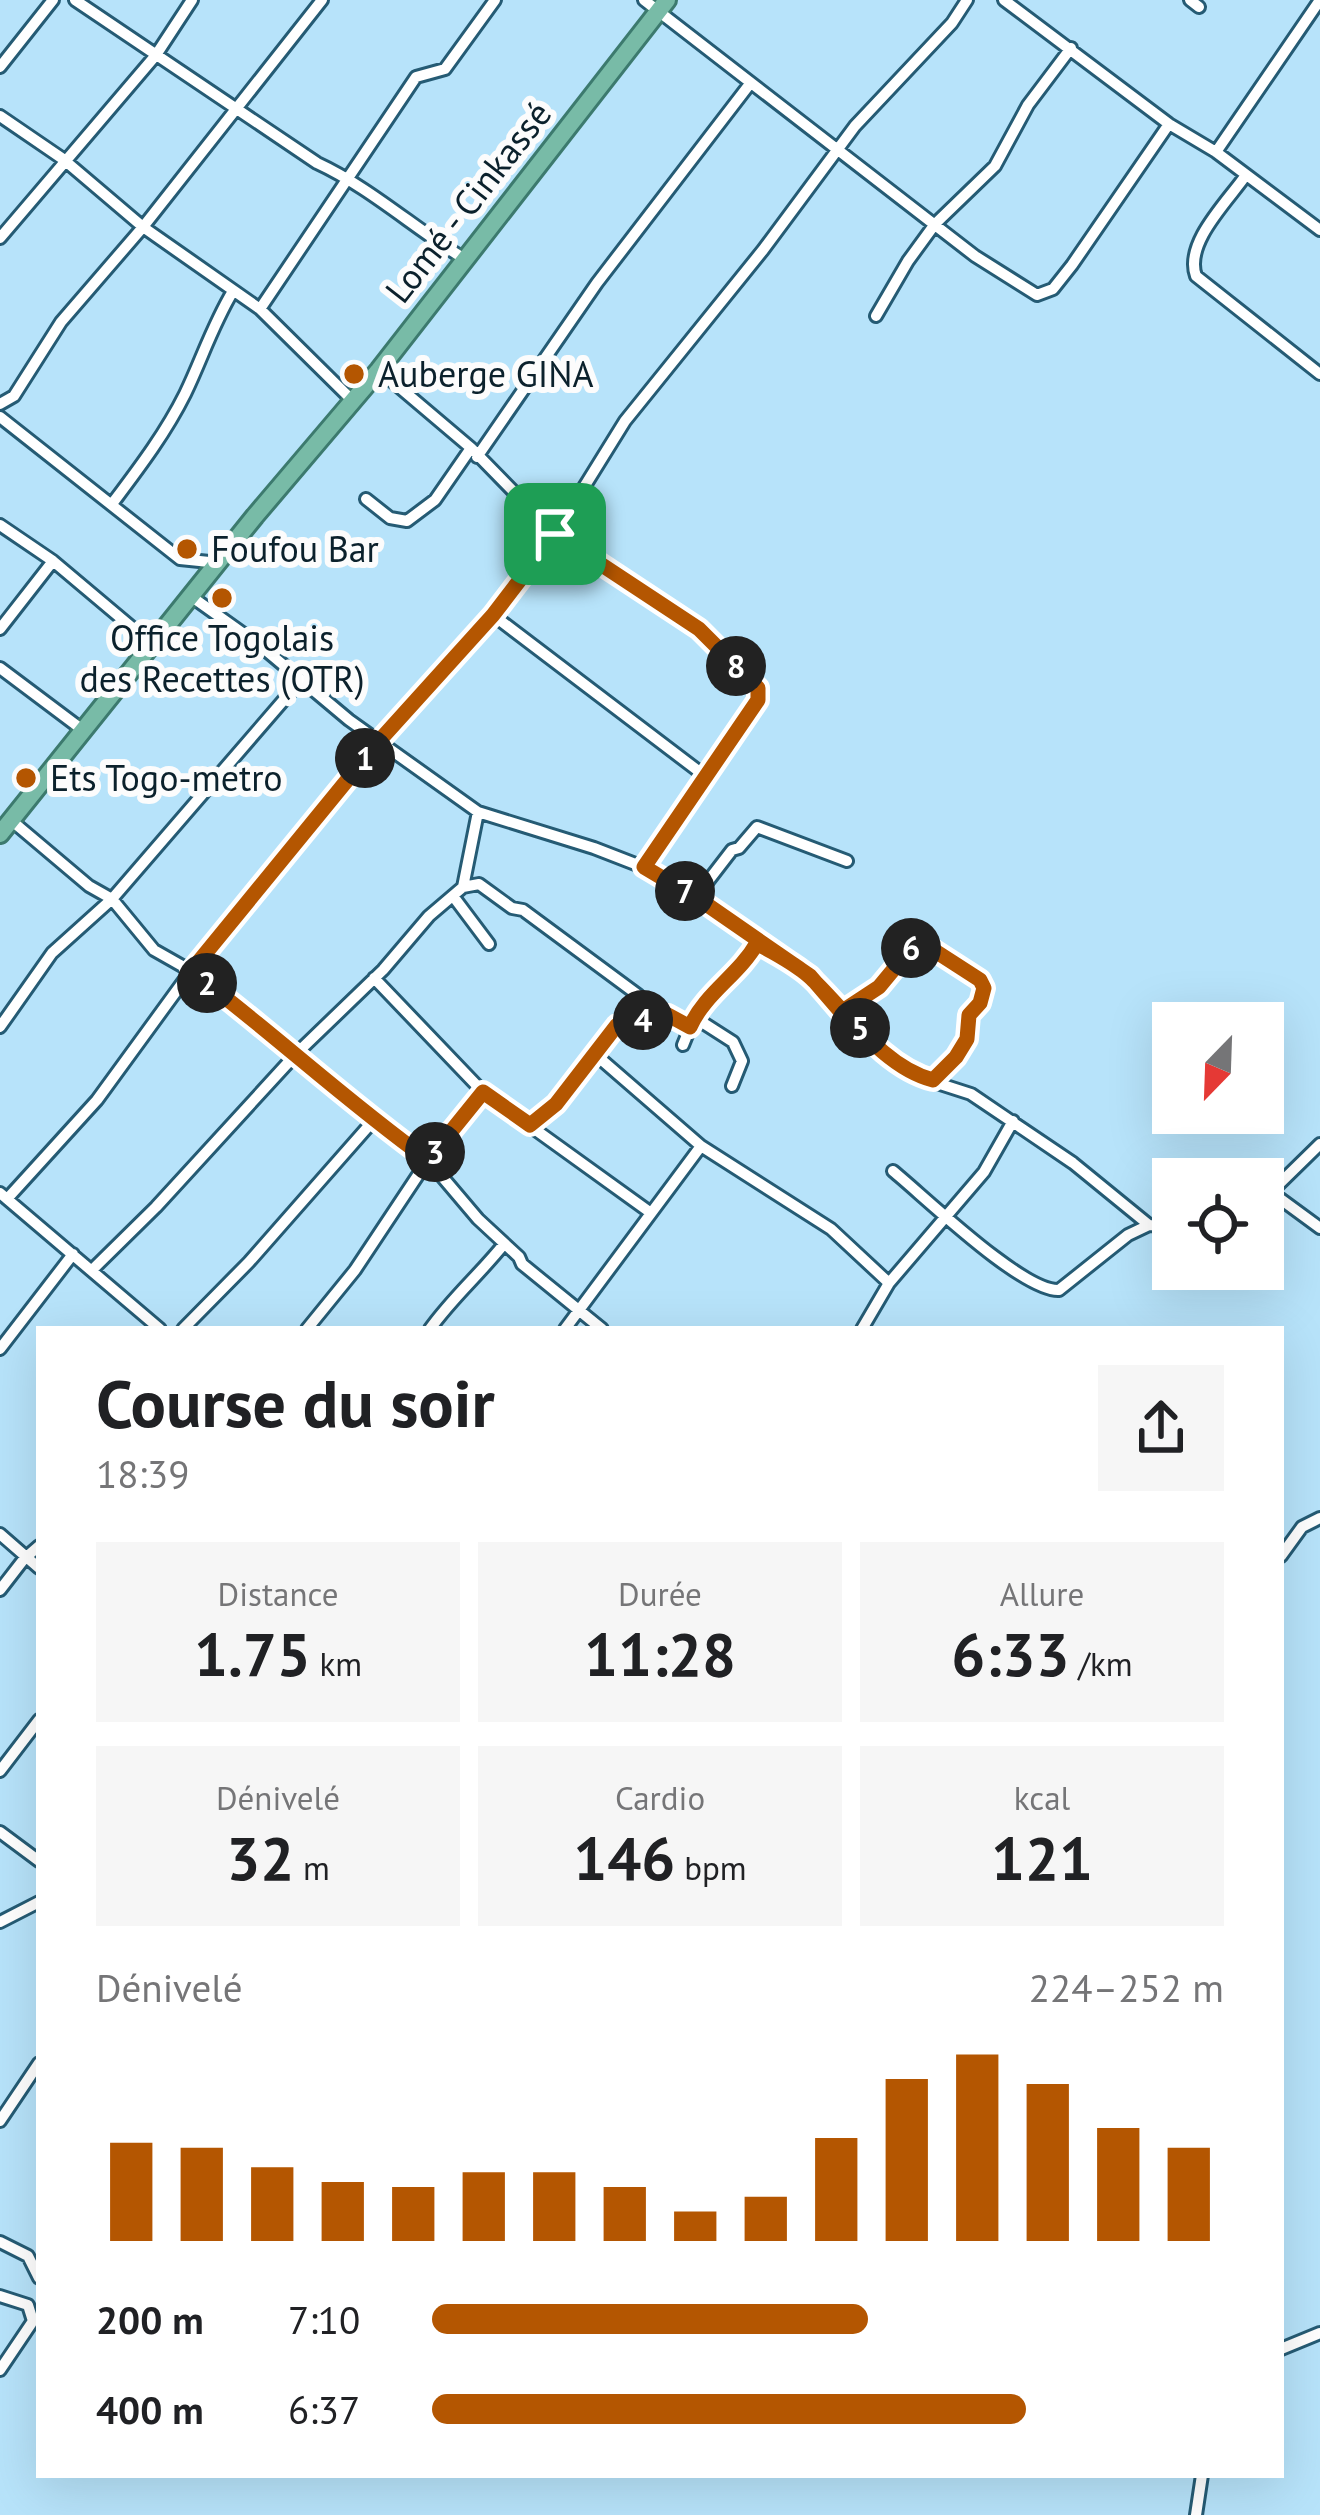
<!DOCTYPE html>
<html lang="fr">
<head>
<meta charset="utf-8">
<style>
  body { margin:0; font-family:"PT Sans",sans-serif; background:#f6f6f6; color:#202124; height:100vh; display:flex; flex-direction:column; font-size:45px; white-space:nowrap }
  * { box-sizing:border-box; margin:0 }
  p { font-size:39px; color:#757577 }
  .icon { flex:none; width:66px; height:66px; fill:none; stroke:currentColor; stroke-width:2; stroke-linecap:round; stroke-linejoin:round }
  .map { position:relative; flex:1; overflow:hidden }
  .details { position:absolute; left:36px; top:1326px; width:1248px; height:1152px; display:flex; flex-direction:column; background:#fff; border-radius:0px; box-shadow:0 12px 48px #0002 }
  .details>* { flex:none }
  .needle { width:78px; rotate:203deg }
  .controls { position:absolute; left:1152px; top:1002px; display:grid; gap:24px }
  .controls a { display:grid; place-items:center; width:132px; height:132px; border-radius:0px; background:#fff; box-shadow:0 12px 48px #0002; font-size:60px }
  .pin { position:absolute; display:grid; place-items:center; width:102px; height:102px; color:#fff; margin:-51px; border-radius:24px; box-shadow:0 6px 18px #0006 }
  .km { position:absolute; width:60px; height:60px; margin:-30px; border-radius:50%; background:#222; color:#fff; font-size:33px; line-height:60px; text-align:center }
  .round { display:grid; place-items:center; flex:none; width:126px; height:126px; border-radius:0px; background:#f6f6f6 }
  .overview { display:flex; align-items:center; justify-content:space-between; height:204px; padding:0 60px }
  h1 { font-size:66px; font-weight:800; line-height:90px }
  .stats { display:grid; grid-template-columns:repeat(3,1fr); gap:18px; height:204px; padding:12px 60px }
  .stats div { display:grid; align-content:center; border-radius:0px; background:#f6f6f6; text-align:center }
  .stats b { font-size:60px; font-weight:800 }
  .stats small { font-size:33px; font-weight:400 }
  .stats p { font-size:33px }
  .chart { height:336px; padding:24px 60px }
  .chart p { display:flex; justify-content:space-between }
  .chart svg { width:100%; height:216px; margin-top:12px; stroke:#b45601; stroke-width:6 }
  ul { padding:0 60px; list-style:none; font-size:39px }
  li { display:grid; grid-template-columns:192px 144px 1fr; align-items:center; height:90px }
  li i { height:30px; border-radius:15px; background:#b45601 }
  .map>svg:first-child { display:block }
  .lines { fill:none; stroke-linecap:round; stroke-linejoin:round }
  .minor-casing { stroke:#255b74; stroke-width:16 }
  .trunk-casing { stroke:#3c7a6e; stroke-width:22 }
  .minor { stroke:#fff; stroke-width:10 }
  .trunk { stroke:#78bba7; stroke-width:16 }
  .route-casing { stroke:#fff; stroke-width:24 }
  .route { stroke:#b45601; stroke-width:15 }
  .poi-dot { fill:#b45601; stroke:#fcfcfc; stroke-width:4.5 }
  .labels { text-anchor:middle; stroke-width:12; stroke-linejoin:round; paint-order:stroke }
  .street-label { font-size:36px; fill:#0b212c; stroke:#fcfcfc }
  .poi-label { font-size:36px; fill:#0b212c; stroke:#fcfcfc; text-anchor:start }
</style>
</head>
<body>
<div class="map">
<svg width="1320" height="2515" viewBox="0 0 1320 2515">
  <rect width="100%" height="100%" fill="#b7e3fa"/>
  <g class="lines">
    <defs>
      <path id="minor" d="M75,0l242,163c52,24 97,65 146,95
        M644,0l331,256 62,39 16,-6 19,-24 97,-141
        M1004,0l165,124 47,28 104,78
        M1190,0l9,7
        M0,67l53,-67
        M0,116l63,43 80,68 117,82 92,91
        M1216,152l104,-152
        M1246,175c-18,26 -62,68 -50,101l124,98
        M0,238l156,-183 36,-55
        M260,309l156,-232 29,-8 50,-69
        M876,316l32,-55 27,-37 60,-58 33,-61 43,-57
        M0,404l14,-8 47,-74 82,-95 179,-227
        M0,417l180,142 39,4
        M477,457l120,-174 152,-198
        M366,499l24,19 17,3 28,-21 36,-52
        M112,504c27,-36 53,-70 73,-110 17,-35 27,-68 48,-103
        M0,525l53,36 101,85
        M192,597l70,50 87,73 129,92 116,36 49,19 63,37 104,72 31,35 71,64 59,19 102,69 76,62 24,2
        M493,615l212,161
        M0,629l53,-68
        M0,668l84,63
        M12,821l77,65 23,13 42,51 37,21 55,41 127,109 55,39 50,59 41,38 3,7 80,65
        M643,867l115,-166v-13l-59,-59 -144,-95 70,-113 138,-171 92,-124 97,-103 15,-23
        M463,887l16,-3 33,24 11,2 115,85 11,12 4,11
        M453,896l36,48
        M695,898l37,-48 7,-2 18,-21 90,34
        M374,978l109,114 168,121
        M841,1011c34,-15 52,-44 77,-70l61,39 5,9 -4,14 -11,12 -2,23 -11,19 -23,23
        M694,1017l39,25 9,19 -10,25
        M617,1025l51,-10 22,12
        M0,1027l52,-74 60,-54 189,-219
        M683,1045l15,-37 32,-29 27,-36
        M596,1055l105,91 130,83 58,54
        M530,1125l26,-21 82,-109
        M893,1171c33,27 130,121 166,119l69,-55 21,-10
        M1271,1192l49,-48
        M0,1193l160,136
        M1263,1197l8,-5 49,36
        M7,1199l90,-99 94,-129 189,-231 113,-125 62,-81 -84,-86 -92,-78
        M92,1270l64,-63 141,-154 86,-83 46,-54 34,-29 15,-75
        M183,1329l66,-67 124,-141
        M307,1329l48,-59 73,-110 55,-68
        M430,1329c22,-31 50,-55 74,-85
        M565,1329l136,-183
        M862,1329l27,-46 95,-111 29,-51
        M0,1349l73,-95
        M0,1534l39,34
        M1281,1556l21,-29 18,-9
        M0,1590l24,-31 15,-13
        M0,1771l39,-51
        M0,1832l39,29
        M0,1922l39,-20
        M0,2121l39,-58
        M0,2242l28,14 11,22
        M0,2296l28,9 5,16
        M1281,2349l39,-16
        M0,2370l33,-49 6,-2
        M1196,2515l6,-40"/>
      <path id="trunk" d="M0,834l255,-318 124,-146 288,-370"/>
    </defs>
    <!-- minor casing -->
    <use href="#minor" class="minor-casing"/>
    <!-- trunk casing -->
    <use href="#trunk" class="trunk-casing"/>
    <!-- minor -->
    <use href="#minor" class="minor"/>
    <!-- trunk -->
    <use href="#trunk" class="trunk"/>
  </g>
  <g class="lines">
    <defs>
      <path id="route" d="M555,534l-62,81 -113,125 -189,231c81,61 155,130 237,189l55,-68 47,33 26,-21 61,-79 51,-10 22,12c15,-34 49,-52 67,-84 18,11 40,21 55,36 36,34 71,88 121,101l23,-23 11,-18 2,-24 11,-12 4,-15 -4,-8 -62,-40 -39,47 -38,25 -31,-36 -104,-72 -62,-37 114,-167v-12l-59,-59 -144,-95"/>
    </defs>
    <!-- route casing -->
    <use href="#route" class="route-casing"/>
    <!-- route -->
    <use href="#route" class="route"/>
  </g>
  <!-- markers -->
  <g class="poi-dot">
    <circle cx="354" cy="374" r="12"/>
    <circle cx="187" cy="549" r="12"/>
    <circle cx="222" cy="598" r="12"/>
    <circle cx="26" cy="778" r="12"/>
  </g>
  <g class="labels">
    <!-- street labels -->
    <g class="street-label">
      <text transform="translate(468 202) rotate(-52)" y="13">Lomé - Cinkassé</text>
    </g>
    <!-- poi labels -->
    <g class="poi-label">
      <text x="378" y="387">Auberge GINA</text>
      <text x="211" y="562">Foufou Bar</text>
      <text x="222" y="651" text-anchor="middle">Office Togolais<tspan x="222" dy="41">des Recettes (OTR)</tspan></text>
      <text x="50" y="791">Ets Togo-metro</text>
    </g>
  </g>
</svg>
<div class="controls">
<a><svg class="needle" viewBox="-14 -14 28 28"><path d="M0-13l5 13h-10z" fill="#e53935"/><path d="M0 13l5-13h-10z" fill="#757577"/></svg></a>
<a><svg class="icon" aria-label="locate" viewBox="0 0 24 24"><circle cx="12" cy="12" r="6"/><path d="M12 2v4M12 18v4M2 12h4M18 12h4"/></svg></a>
</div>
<div class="pin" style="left:555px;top:534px;background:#1e9e55"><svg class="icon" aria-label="arrive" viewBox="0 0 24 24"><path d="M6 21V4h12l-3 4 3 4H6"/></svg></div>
<b class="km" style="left:365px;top:758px">1</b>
<b class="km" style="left:207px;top:983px">2</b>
<b class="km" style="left:435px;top:1152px">3</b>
<b class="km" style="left:643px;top:1020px">4</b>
<b class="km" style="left:860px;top:1028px">5</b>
<b class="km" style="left:911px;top:948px">6</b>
<b class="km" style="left:685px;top:891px">7</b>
<b class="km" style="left:736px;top:666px">8</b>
<section class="details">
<div class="overview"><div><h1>Course du soir</h1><p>18:39</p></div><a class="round"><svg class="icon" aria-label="share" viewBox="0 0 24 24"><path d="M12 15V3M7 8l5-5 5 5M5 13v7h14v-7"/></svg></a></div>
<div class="stats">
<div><p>Distance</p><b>1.75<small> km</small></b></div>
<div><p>Durée</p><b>11:28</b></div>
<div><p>Allure</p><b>6:33<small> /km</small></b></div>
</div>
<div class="stats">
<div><p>Dénivelé</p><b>32<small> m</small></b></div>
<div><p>Cardio</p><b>146<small> bpm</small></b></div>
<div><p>kcal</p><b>121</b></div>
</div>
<div class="chart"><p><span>Dénivelé</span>224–252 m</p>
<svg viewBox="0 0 160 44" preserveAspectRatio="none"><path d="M5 44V24M15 44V25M25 44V29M35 44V32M45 44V33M55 44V30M65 44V30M75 44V33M85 44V38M95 44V35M105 44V23M115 44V11M125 44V6M135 44V12M145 44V21M155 44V25"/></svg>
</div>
<ul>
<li><b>200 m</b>7:10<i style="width:55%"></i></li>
<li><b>400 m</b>6:37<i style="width:75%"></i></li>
</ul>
</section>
</div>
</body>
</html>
